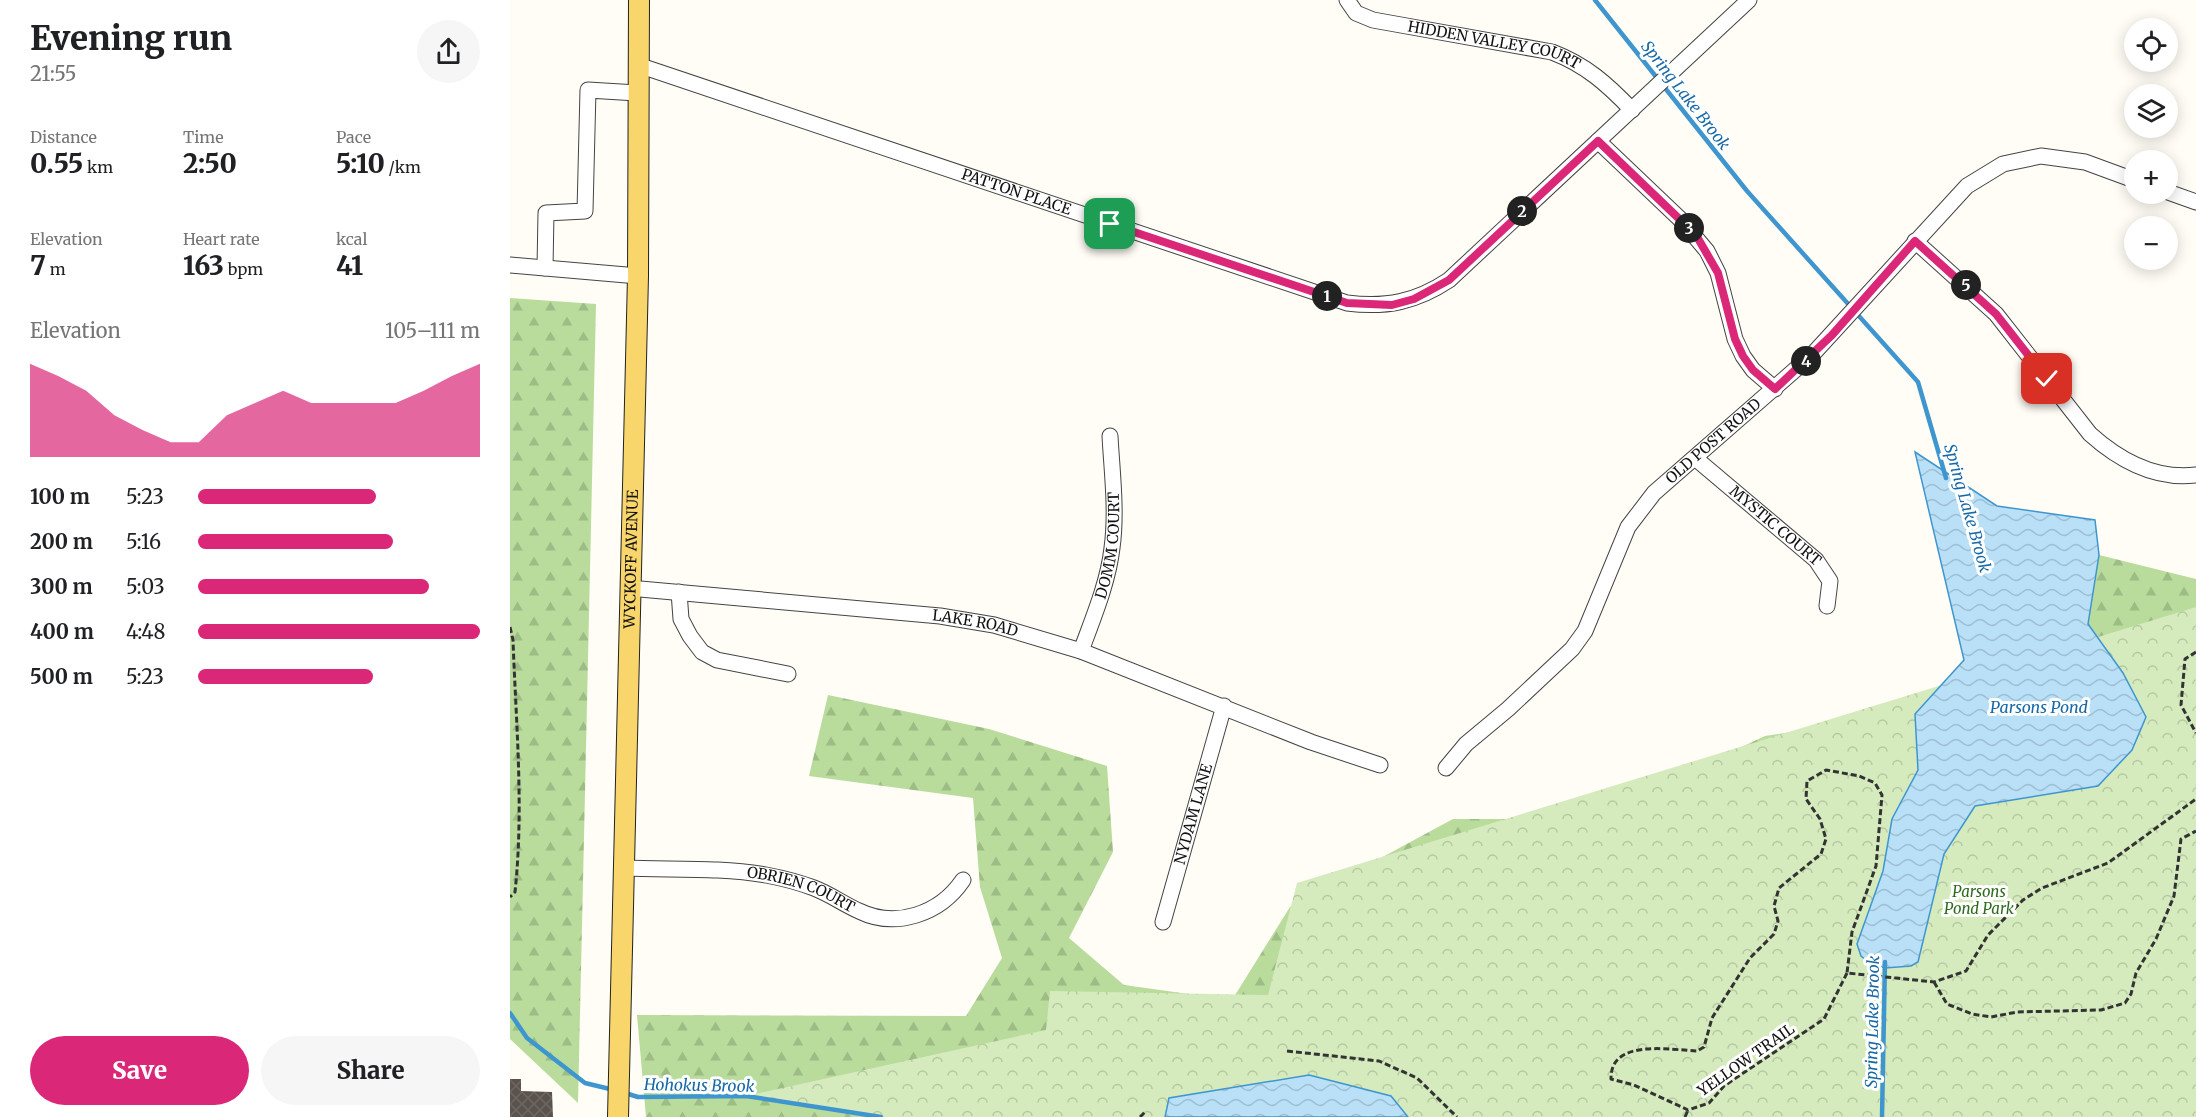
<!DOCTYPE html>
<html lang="en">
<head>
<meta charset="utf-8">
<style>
  body { margin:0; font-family:Merriweather,serif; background:#f6f6f6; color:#202124; height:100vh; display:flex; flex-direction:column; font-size:22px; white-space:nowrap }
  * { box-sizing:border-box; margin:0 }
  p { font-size:20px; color:#757577 }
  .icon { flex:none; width:33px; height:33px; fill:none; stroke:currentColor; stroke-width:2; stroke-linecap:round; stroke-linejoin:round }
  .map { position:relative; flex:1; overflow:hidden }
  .panel { display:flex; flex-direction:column; background:#fff; width:510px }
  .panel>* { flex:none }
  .buttons { position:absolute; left:1614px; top:18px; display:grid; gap:12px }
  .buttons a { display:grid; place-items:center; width:54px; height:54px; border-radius:50%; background:#fff; box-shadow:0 3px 15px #0003; font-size:30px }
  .pin { position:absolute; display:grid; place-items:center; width:51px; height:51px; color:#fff; margin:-26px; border-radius:12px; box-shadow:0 3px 9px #0006 }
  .km { position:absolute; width:30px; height:30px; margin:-15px; border-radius:50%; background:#222; color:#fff; font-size:16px; line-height:30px; text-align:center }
  .round { display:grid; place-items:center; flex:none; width:63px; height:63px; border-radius:32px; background:#f6f6f6 }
  .summary { display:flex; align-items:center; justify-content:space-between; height:102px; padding:0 30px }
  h1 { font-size:33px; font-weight:800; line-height:45px }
  .figures { display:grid; grid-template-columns:repeat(3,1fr); gap:9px; height:102px; padding:6px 30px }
  .figures div { display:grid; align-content:center }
  .figures b { font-size:26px; font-weight:800 }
  .figures small { font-size:16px; font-weight:400 }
  .figures p { font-size:16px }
  .chart { height:168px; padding:12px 30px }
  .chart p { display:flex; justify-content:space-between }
  .chart svg { width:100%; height:108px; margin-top:6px; fill:#db2777; opacity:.7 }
  .primary-button { display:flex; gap:12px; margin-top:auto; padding:12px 30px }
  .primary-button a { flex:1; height:69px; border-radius:36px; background:#db2777; color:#fff; font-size:24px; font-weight:800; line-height:69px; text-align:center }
  .primary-button a+a { background:#f6f6f6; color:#202124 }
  ul { padding:0 30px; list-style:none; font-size:20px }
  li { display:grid; grid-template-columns:96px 72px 1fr; align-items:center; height:45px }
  li i { height:15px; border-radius:8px; background:#db2777 }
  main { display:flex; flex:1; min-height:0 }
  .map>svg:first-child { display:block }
  .forest { fill:url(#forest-firs) }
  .park { fill:url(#park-crowns) }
  .water { fill:url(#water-waves); stroke:#3f96cf; stroke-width:1.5 }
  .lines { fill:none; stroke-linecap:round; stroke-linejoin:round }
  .stream { stroke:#3f96cf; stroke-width:4.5 }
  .building { fill:url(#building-cross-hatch) }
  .minor-casing { stroke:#444; stroke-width:17 }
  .major-casing { stroke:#222; stroke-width:22 }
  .path { stroke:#333; stroke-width:3; stroke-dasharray:6 3; stroke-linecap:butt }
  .minor { stroke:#fff; stroke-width:15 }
  .major { stroke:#f9d66b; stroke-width:20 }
  .route-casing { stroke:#fff; stroke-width:12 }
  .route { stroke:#db2777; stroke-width:8 }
  .labels { text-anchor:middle; stroke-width:6; stroke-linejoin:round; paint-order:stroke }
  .street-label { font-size:15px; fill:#111; stroke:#fff }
  .park-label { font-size:15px; font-style:italic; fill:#2f6b1f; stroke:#fff }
  .water-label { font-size:16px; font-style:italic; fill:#1768a6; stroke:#fff }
</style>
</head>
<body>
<main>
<section class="panel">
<div class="summary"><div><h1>Evening run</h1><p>21:55</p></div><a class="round"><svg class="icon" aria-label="share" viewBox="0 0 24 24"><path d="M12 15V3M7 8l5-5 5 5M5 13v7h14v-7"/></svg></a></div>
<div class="figures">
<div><p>Distance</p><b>0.55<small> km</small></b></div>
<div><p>Time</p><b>2:50</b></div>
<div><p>Pace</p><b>5:10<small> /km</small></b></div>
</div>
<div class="figures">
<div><p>Elevation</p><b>7<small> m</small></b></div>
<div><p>Heart rate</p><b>163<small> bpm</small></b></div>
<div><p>kcal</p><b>41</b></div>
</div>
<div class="chart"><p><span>Elevation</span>105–111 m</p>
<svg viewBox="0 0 160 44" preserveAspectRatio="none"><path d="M0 44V6L10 11L20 17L30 27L40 33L50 38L60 38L70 27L80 22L90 17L100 22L110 22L120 22L130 22L140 17L150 11L160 6V44z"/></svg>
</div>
<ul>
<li><b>100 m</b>5:23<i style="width:63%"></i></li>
<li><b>200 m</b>5:16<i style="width:69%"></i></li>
<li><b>300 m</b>5:03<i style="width:82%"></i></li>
<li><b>400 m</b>4:48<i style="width:100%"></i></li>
<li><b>500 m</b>5:23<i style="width:62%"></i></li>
</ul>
<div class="primary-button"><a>Save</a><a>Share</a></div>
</section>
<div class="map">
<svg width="1686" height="1117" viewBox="0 0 1686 1117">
  <defs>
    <pattern id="forest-firs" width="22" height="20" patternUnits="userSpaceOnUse" patternTransform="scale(1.5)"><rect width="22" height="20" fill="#b9dc9c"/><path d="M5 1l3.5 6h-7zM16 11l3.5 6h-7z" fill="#9ebc85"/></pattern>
    <pattern id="park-crowns" width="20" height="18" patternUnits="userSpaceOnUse" patternTransform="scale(1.5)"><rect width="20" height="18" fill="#d5ebbd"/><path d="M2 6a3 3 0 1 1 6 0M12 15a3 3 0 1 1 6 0" fill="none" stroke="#b6c8a1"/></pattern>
    <pattern id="water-waves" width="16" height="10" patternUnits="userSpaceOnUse" patternTransform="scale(1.5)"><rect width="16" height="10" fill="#b9e0f7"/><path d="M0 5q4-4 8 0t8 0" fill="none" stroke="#9ebfd3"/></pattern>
    <pattern id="building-cross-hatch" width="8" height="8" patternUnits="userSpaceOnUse" patternTransform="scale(1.5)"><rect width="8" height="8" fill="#5a524d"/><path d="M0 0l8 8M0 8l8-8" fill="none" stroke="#6d6662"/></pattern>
  </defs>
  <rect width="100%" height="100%" fill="#fffdf5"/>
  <!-- forest -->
  <path class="forest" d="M0,298l86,6 -18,799 -68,-64z
    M1589,555l97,24v538h-1550l-9,-102 329,1 36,-58 -22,-71 -7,-89 -164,-22 19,-81 161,34 118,37 6,86 -44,86 55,47 108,15 58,-93 163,-88h135l177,-83 150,-22 208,-41 -36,-49z"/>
  <!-- park -->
  <path class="park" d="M1686,607v510h-1315l-135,-21 300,-66 4,-39 218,4 29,-112z"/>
  <!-- water -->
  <path class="water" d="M1405,452l82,54 98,14 4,35 -11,69 35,49 23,44 -14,33 -34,36 -123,20 -31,48 -26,108 -7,4 -26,2 -15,-5 -9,-7 -4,-12 26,-73 9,-52 26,-49 -3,-56 49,-54z
    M799,1075l82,21 17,21h-243l4,-19z"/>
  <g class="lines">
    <!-- stream -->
    <path class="stream" d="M1085,0l152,191 171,191 28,96
      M0,1013l17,25 58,45 29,7
      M115,1093l13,4 108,-1 135,21
      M1372,1117l3,-155"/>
  </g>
  <!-- building -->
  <path class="building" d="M0,1079h11v12l31,1 1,25h-43z"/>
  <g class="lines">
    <defs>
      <g id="minor">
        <path id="s1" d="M837,0l9,13 17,7 179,32c34,13 55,32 80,58"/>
        <path id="s2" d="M128,65l709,238c39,5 69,-1 102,-23l300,-280"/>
        <path d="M1088,141l82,78 27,32 11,22 17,66 8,17 10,14 22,19"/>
        <path d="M1658,192l28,10"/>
        <path d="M1405,241l81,73 94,120c29,26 65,46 106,41"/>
        <path d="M0,265l128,11"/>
        <path d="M35,268l1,-55 39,-2 3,-121 49,3"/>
        <path id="s3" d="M1185,458l121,102 14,21 -3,25"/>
        <path id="s4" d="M119,588l311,28 54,9 87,26 230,91 69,23"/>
        <path d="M169,592l2,27 9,17 12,16 15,8 71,14"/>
        <path id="s5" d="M571,651c12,-33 27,-68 31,-103 5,-37 0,-75 -2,-112"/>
        <path id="s6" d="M936,768l20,-24 42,-35 64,-60 13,-18 43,-104 26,-34 158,-138 155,-169 36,-22 38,-8 44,6 49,18"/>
        <path id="s7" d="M114,868c47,2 96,-1 142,7 16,3 32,7 48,13 16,6 29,16 45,23 37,18 81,3 104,-31"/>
        <path id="s8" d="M653,922l61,-216"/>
      </g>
      <g id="major">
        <path id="s9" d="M108,1117l20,-841 1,-276"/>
      </g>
    </defs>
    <!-- minor casing -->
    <use href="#minor" class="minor-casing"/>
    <!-- major casing -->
    <use href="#major" class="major-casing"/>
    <!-- path -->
    <path class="path" d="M0,627l3,13c3,84 11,168 2,252l-5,5
      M1686,652l-11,7 -4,46 15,28
      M1337,973l-23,46 -100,67 -15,17 -21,7 -54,-25 -23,-6c-1,-41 60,-29 86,-28l7,-4 8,-29 38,-60 24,-24 4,-13 -4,-15 5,-18 42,-34 5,-15 -6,-20 -14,-20 1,-18 19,-11 33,6 16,7 7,12 -6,71 -24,66 -5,41 87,9 32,-11 22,-36 35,-35 19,-12 66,-25 88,-64
      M1424,982l13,22 25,10 19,3 26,-5 84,-2 24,-7 6,-9 5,-21 20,-34 18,-43 7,-57 15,-8
      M777,1051l92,10 38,17 40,39
      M630,1117l6,-6
      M1175,1117l3,-7"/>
    <!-- minor -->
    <use href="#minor" class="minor"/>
    <!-- major -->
    <use href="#major" class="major"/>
  </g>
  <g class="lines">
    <defs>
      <path id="route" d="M600,224l237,79 45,2 22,-6 35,-19 149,-139 98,94 22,38 17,66 8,17 10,14 22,19 57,-54 83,-94 81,73 51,65"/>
    </defs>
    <!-- route casing -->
    <use href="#route" class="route-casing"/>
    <!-- route -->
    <use href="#route" class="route"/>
  </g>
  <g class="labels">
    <!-- street labels -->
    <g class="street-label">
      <text dy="5" stroke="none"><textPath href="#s1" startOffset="158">HIDDEN VALLEY COURT</textPath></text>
      <text dy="5" stroke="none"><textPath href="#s2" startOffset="399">PATTON PLACE</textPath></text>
      <text dy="5" stroke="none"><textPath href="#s6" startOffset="430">OLD POST ROAD</textPath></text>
      <text dy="5" stroke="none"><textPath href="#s3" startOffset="105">MYSTIC COURT</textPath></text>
      <text dy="5" stroke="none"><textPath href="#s5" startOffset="110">DOMM COURT</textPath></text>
      <text dy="5" stroke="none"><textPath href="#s9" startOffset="558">WYCKOFF AVENUE</textPath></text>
      <text dy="5" stroke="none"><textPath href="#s4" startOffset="348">LAKE ROAD</textPath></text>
      <text dy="5" stroke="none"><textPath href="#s8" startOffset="112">NYDAM LANE</textPath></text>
      <text dy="5" stroke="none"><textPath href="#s7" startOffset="180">OBRIEN COURT</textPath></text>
      <text transform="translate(1236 1060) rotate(-35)" y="5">YELLOW TRAIL</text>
    </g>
    <!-- park labels -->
    <g class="park-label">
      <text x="1469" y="897">Parsons<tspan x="1469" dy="17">Pond Park</tspan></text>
    </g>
    <!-- water labels -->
    <g class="water-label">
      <text transform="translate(1176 95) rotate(52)" y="6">Spring Lake Brook</text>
      <text transform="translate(1458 508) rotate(74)" y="6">Spring Lake Brook</text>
      <text x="1529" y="713">Parsons Pond</text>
      <text transform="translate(1362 1022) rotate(-89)" y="6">Spring Lake Brook</text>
      <text transform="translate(189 1085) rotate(1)" y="6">Hohokus Brook</text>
    </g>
  </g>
</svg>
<div class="buttons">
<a><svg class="icon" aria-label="locate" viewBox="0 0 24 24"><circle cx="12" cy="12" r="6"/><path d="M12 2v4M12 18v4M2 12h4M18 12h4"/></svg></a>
<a><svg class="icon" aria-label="layers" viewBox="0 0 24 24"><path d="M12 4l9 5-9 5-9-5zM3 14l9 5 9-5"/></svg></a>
<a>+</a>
<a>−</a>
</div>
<div class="pin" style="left:600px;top:224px;background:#1e9e55"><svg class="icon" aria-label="arrive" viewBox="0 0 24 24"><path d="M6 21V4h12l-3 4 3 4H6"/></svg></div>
<div class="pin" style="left:1537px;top:379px;background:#d93025"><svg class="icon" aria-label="check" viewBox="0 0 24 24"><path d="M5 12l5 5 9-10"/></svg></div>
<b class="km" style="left:817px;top:296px">1</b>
<b class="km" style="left:1012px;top:211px">2</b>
<b class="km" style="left:1179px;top:228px">3</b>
<b class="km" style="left:1296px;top:361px">4</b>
<b class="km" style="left:1456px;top:285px">5</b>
</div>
</main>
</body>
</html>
